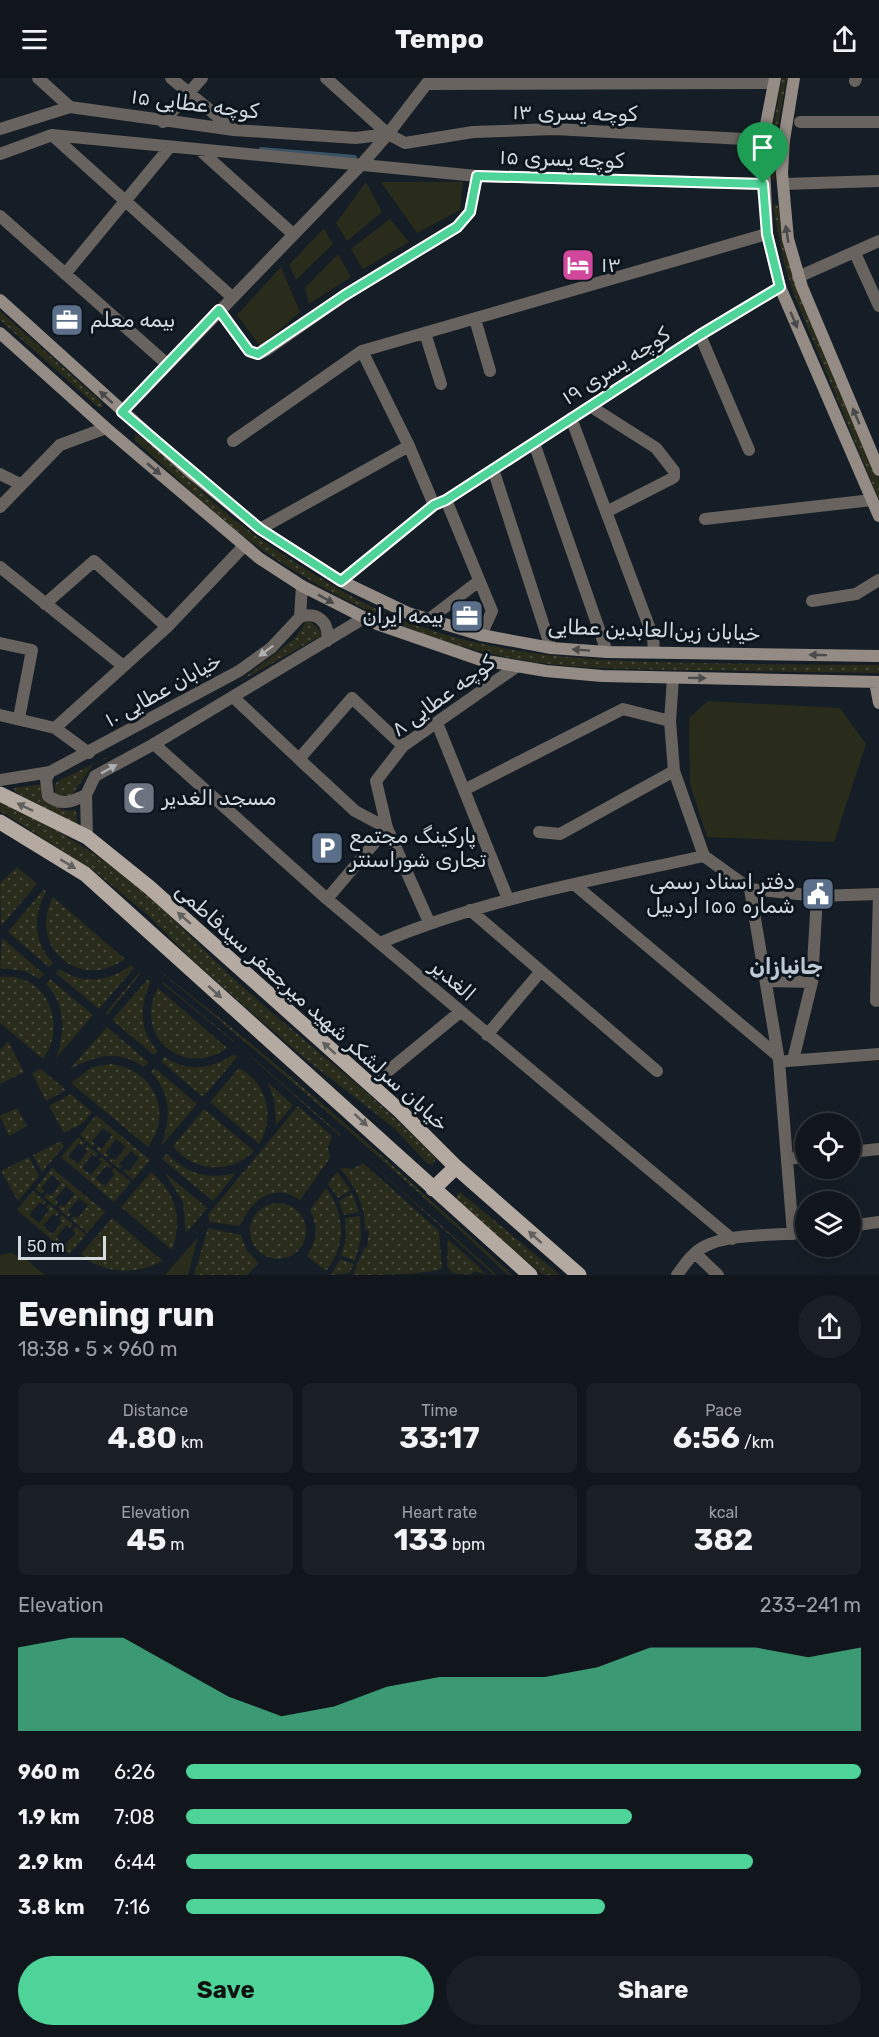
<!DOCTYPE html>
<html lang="en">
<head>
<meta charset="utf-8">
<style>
  body { margin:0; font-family:Rubik,Vazirmatn,sans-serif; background:#191f25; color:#f1f3f6; height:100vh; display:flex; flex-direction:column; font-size:22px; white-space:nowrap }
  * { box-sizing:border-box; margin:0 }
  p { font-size:20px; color:#9c9fa3 }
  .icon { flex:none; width:33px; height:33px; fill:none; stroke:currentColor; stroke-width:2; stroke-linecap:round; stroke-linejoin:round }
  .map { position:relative; height:1197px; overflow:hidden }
  .sheet { display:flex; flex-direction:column; background:#10161c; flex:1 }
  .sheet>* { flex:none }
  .buttons { position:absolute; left:795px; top:1035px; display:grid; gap:12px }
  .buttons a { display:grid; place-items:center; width:66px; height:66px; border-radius:50%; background:#10161c; box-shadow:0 3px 15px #0003,0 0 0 2px #30353b; font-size:30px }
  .scale { position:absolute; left:18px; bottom:15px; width:88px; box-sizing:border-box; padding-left:6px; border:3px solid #d3dae0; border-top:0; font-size:16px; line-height:21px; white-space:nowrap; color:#d3dae0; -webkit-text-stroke:4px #0c151d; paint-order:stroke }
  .pin { position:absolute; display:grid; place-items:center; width:51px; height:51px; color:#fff; margin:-62px -26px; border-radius:50% 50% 50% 0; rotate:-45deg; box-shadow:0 0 6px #0007 }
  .pin .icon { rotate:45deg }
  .round { display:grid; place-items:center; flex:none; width:63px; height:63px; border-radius:32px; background:#191f25 }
  .summary { display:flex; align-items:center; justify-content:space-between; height:102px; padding:0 18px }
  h1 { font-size:33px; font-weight:700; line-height:45px }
  .metrics { display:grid; grid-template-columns:repeat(3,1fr); gap:9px; height:102px; padding:6px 18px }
  .metrics div { display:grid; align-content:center; border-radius:9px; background:#191f25; text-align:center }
  .metrics b { font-size:30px; font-weight:700 }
  .metrics small { font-size:16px; font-weight:400 }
  .metrics p { font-size:16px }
  .chart { height:168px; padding:12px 18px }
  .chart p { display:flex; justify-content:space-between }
  .chart svg { width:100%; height:108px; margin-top:6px; fill:#4ed399; opacity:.7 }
  .cta { display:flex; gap:12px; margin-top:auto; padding:12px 18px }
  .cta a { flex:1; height:69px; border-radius:36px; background:#4ed399; color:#111; font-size:24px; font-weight:700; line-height:69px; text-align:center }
  .cta a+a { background:#191f25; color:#f1f3f6 }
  ul { padding:0 18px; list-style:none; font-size:20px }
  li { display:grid; grid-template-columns:96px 72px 1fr; align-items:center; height:45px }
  li i { height:15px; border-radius:8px; background:#4ed399 }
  header { display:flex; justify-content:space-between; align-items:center; height:78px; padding:0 18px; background:#10161c; font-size:27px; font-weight:700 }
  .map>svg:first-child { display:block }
  .grass { fill:url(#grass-dots) }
  .green { fill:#292b1b }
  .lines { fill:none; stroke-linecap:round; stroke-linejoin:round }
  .stream { stroke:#395367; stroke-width:4 }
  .minor { stroke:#68635e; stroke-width:12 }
  .tertiary { stroke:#68635e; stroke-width:12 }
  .secondary { stroke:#938b84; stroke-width:12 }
  .primary { stroke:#b5aaa1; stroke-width:15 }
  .oneway { fill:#494a4b }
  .oneway2 { fill:#aeb0b2 }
  .oneway3 { fill:#60605f }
  .route-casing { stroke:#fff; stroke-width:12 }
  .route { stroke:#4ed399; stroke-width:8 }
  .labels { text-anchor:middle; stroke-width:6; stroke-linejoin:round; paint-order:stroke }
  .street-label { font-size:21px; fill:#d3dae0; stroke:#0c151d }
  .poi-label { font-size:21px; fill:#d3dae0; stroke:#0c151d; text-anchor:start }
  .neighbourhood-label { font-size:22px; font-weight:bold; fill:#bcc8d4; stroke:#0c151d }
</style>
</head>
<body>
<header><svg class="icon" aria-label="menu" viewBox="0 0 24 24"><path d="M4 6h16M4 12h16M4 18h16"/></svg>Tempo<svg class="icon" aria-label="share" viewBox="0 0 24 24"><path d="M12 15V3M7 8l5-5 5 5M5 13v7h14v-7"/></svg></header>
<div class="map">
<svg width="879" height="1197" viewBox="0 0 879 1197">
  <defs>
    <pattern id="grass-dots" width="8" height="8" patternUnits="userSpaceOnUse" patternTransform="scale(1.5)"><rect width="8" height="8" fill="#292b1b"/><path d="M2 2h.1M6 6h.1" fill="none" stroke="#47493c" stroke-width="1.8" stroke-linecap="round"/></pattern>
  </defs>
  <rect width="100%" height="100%" fill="#151e26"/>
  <!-- grass -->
  <path class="grass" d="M782,0h5l-10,53 -2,49h-3v-47z
    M775,126l3,1 3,23 60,166 38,86v20l-84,-203 -10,-30 -12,-60z
    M0,233l102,91 1,4 -4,2 -99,-88z
    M135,356c18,8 64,55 82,71 37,32 78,58 120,83 113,67 236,73 365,75 59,1 118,2 177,2v8c-65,-1 -130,-2 -195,-3 -61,-1 -124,-1 -184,-14 -84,-18 -177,-62 -246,-112 -42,-31 -80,-69 -119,-104z
    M308,541l16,15 -85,48 56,-44z
    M116,675l-23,12 -24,34 -14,-5v-10l5,-4z
    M42,706c7,14 15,30 34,26l2,16 -63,-34 -1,-4z
    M0,724c55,24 108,58 153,98 34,31 64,65 99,95 61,54 127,104 184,163l-3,7 -5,-1 -35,-37 -89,-69 -113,-99 -42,-43 -56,-46 -93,-59z
    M17,789l20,17 -36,42 -1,-43z
    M44,811l2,3c-13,23 -13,50 7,71l-4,4 -41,-35z
    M53,819l72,62c-45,33 -98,-12 -72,-62z
    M2,860l42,36 -5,5 -14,-8 -25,-3z
    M131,887l3,3 -35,41 -43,-36 4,-4c23,16 49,13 71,-4z
    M157,891c124,95 241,199 355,306h-4c-113,-106 -231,-208 -351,-306z
    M141,895l-33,41h-3l33,-40z
    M0,899c47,-5 68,47 43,82l-43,-36z
    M50,901l43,36 -37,43c9,-26 11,-52 -10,-74z
    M148,901l3,3c-12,23 -12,50 7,69l-4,4 -42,-35z
    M163,904l71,59v1l-72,-59z
    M158,910l69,60c-43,31 -95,-12 -69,-60z
    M107,949l41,35 -4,5c-25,-18 -50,-12 -75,3z
    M8,963l16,31 -24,12v-33z
    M234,976l3,3 -34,40 -42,-36 4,-4c22,16 48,12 69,-3z
    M251,979h1l89,78 -1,1z
    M110,986c43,4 64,48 38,83l-77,-64 21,-16z
    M155,990l42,36 -36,42c10,-26 11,-52 -10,-74z
    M239,990c28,15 37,49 20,76l-49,-42z
    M41,991l25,21 -20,11 -14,-28z
    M267,1004l26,23 -17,20 -2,-27z
    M71,1016l21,18 -9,11 -19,10 -15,-27z
    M298,1028l34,30 -4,11 2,11 -30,42c-26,-19 -50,1 -60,26l-30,-4 -2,-7z
    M17,1030l10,18 -18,10 -9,-20z
    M204,1031l50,42c-24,24 -61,21 -81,-5z
    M96,1037l54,45 -17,20 -10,-9 2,-2 4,2 10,-13 -8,-7 -12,13 3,3 -2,2 -11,-9 2,-2 4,2 11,-13 -10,-8 -10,13 3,3 -2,3 -11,-9 2,-3 4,3 10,-14 -9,-7 -11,13 3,3 -2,3 -13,-12z
    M78,1059l7,6 -3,3 -3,-3 -11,13 10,8 10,-13 -3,-3 2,-3 11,9 -2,3 -4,-3 -10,14 9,7 11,-13 -3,-3 2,-2 11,9 -3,2 -3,-2 -11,13 10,7 10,-12 -3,-3 2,-3 17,14 -17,20 -53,-45z
    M61,1063l3,5 -22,26 -9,-17z
    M355,1071l142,126h-3z
    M167,1075c18,21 43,27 69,20l-23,28 -51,-42z
    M29,1079l10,19 -21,25 -17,-30z
    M363,1085l76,68 3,37c-12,7 -70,7 -89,7l11,-28 3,1 2,-18h-4c1,-24 -10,-44 -25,-62l13,1z
    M52,1090l53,44 -18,21 -16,-14 3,-3 4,2 10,-13 -9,-7 -11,13 3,3 -3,3 -10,-9 3,-3 3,2 11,-13 -9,-8 -11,13 3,3 -3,4 -11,-9 3,-4 4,3 10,-13 -9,-8 -11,13 3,3 -2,3 -7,-5z
    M151,1094c25,20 32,48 21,78l-51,-43z
    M337,1094l14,18 -13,8 -10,-14z
    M165,1095l42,35 -21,25 -3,-31z
    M326,1110c19,26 21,57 0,83l-19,-15c11,-16 11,-30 3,-46z
    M33,1113l13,11 -3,3 -3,-3 -11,13 10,8 10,-13 -3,-3 3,-3 10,9 -2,3 -4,-2 -10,12 9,8 10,-12 -3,-3 3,-4 11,9 -3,4 -3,-3 -11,12 9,8 11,-12 -3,-3 3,-4 10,9 -17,19 -52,-44z
    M460,1114l100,83h-17l-89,-75z
    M352,1115l7,19 -15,3 -5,-14z
    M250 1153a28 28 0 1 1 56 0a28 28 0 1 1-56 0Z
    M360,1138l1,22 -6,23 -14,-6 5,-17 -1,-20z
    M112,1140l51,43c-28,14 -58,14 -82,-7z
    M208,1150l33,7 6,16 12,12 -12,12h-53z
    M448,1161l39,36 -13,-4 -3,4 -19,-2 -5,-7z
    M340,1181l14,5 -5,9 -18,2z"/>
  <!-- green -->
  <path class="green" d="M366,104l16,30 -35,29 -11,-18z
    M381,104h82l-3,28 -43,23z
    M390,141l19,23 -46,27 -12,-20z
    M324,150l9,16 -37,36 -7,-15z
    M338,176l13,23 -42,27 -4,-16z
    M281,189l19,45 -40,34 -23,-31z
    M708,623l132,7 26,36 -32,98 -127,-5 -17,-53 -1,-66z
    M198,1159l-10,38h-23z
    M11,1175l15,6 19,16h-45v-20z"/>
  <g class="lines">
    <!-- stream -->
    <path class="stream" d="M261,71l94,8"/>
    <!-- minor -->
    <path class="minor" d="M38,0l32,29
      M171,0l63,52
      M326,0l62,56 17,9 68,-11 81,-3 209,11
      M855,3l1,-3
      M427,6l347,-1
      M163,44l39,-44
      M800,44h79
      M0,51l70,-22 164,23 122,8 32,-4
      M52,57l180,162
      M202,74l91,82
      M0,76l52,-19 425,41 286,8
      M783,106l96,-3
      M0,138l167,148
      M855,175l24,53
      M65,196l104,-126
      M798,199l81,-36
      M219,232l30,41 9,3 7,-3 80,-56 112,-68 13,-15 7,-36
      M475,241l15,52
      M425,255l16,51
      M700,257l49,115
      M362,273l47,95 25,59
      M590,328l66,42 18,23v6l-5,3 -63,32
      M571,340l82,219 1,15
      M233,363l129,-90 405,-117
      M534,365l73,209
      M493,391l58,179
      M0,396l20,10
      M446,422l46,111 -11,24
      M0,429l60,-62 46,-17
      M705,441l167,-19
      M260,451l149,-83
      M0,489l122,98
      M341,503l93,-76 12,-5 254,-165 80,-48
      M812,523l44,-7 23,-14
      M45,526l49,-43 73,66
      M428,542l51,-39
      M0,565l32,7 -13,68
      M673,600l-3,43 4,50 30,85
      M233,619l66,62
      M0,637l55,13 34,25
      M437,645l71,176
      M55,650l112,-101 77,-81
      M154,666l173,155 405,340
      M464,712l159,-81 47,12
      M539,754l21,2 114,-63
      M575,807l203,171
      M750,811l29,172 14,173
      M327,821l60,-71 -32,-17 -56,-52 53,-61 51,48
      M470,832l187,161
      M429,844l-42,-94 -11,-47 27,-35 113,-79
      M380,865c103,-44 215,-63 324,-87l46,33 67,7 62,-2
      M766,903l46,1
      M876,923l3,-106
      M487,957l54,-64
      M793,982l19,-78 5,-86
      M787,983l92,-7
      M371,1007l89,-73
      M850,1074l29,-3
      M787,1081l19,-2
      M850,1148l29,-4
      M695,1175l23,22
      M677,1197c5,-7 11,-16 18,-22 24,-22 79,-16 111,-21"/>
    <!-- tertiary -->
    <path class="tertiary" d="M122,334l239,-247 27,-31 43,-56
      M300,539c18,-6 30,6 27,24
      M50,694l-4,7 2,17c14,10 23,6 38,-1
      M0,702l50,-8 189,-101 32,-23 29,-31 2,-31
      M87,759l-1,-42 9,-19 59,-32 210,-126"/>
    <!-- secondary -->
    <path class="secondary" d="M775,0l-12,62 4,94 13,53 99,229
      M794,0l-10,62 -2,33 6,66 14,48 77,183
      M0,222l189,171 71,58 81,52 67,32 73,22 70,13 56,4 272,4
      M0,255l106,95 153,130 43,28 75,38 104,36 65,11 56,5 277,6
      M875,604l4,21"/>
    <!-- primary -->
    <path class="primary" d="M0,716l87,43 62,50 251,224 56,56 123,108
      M0,744l85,52 445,401
      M433,1111l23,-22"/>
  </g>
  <!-- one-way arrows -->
  <defs><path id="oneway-solid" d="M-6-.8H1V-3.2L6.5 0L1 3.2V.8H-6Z" transform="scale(1.5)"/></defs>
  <g class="oneway">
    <use href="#oneway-solid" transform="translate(787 156) rotate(-99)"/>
    <use href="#oneway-solid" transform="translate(794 242) rotate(67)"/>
    <use href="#oneway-solid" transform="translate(106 319) rotate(-138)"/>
    <use href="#oneway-solid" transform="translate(856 338) rotate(-113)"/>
    <use href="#oneway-solid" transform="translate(154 391) rotate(40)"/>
    <use href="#oneway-solid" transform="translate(326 521) rotate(29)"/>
    <use href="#oneway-solid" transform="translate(581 572) rotate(-176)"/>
    <use href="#oneway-solid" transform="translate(818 577) rotate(-179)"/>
    <use href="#oneway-solid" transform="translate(697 600) rotate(1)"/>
  </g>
  <g class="oneway2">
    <use href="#oneway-solid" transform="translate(266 573) rotate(143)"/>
    <use href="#oneway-solid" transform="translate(109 691) rotate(-29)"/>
  </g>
  <g class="oneway3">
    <use href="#oneway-solid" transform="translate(25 729) rotate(-154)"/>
    <use href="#oneway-solid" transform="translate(68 786) rotate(31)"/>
    <use href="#oneway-solid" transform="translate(184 840) rotate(-139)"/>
    <use href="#oneway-solid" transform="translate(215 914) rotate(42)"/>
    <use href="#oneway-solid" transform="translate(329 970) rotate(-138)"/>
    <use href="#oneway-solid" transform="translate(361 1042) rotate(43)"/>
    <use href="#oneway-solid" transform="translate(535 1159) rotate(-138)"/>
  </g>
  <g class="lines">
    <defs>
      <path id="route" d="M477,98l286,8 4,50 13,53 -80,48 -254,165 -12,5 -93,76 -81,-52 -138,-117 97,-102 30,41 9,3 87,-59 112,-68 13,-15z"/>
    </defs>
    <!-- route casing -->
    <use href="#route" class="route-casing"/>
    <!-- route -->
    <use href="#route" class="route"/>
  </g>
  <!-- icons -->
  <defs>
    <symbol id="hotel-square" viewBox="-11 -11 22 22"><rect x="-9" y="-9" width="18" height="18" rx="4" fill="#d1479c" stroke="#0c151d"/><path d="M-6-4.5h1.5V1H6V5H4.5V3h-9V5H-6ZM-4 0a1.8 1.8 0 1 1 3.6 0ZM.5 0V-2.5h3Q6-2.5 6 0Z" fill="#fff"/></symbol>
    <symbol id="office-square" viewBox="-11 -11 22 22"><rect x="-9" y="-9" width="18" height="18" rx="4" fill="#5c6f8a" stroke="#0c151d"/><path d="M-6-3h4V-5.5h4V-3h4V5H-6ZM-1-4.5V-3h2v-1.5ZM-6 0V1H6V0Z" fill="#fff"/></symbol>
    <symbol id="mosque-square" viewBox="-11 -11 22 22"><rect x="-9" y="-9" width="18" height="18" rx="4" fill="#6b7280" stroke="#0c151d"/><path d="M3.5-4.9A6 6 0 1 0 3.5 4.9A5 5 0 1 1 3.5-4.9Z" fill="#fff"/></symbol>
    <symbol id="parking-square" viewBox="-11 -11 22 22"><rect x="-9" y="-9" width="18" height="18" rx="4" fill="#5c6f8a" stroke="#0c151d"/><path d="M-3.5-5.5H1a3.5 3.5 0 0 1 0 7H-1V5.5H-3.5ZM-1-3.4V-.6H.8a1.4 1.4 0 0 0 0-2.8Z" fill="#fff"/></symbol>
    <symbol id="civic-square" viewBox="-11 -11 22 22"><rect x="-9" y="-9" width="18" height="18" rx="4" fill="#5c6f8a" stroke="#0c151d"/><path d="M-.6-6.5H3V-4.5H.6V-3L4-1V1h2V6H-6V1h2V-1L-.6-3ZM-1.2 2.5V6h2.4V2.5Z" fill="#fff"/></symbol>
  </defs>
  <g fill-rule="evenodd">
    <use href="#hotel-square" x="559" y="168" width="38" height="38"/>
    <use href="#office-square" x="48" y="223" width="38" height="38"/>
    <use href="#office-square" x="448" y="519" width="38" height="38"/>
    <use href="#mosque-square" x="120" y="701" width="38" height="38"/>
    <use href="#parking-square" x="308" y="751" width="38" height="38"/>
    <use href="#civic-square" x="799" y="797" width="38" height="38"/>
  </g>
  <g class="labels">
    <!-- street labels -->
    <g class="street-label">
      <text transform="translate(195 26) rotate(7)" y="7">کوچه عطایی ۱۵</text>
      <text transform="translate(575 35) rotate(1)" y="7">کوچه یسری ۱۳</text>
      <text transform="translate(562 81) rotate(2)" y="7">کوچه یسری ۱۵</text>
      <text transform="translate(616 288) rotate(-33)" y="7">کوچه یسری ۱۹</text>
      <text transform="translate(654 552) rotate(2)" y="7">خیابان زین‌العابدین عطایی</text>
      <text transform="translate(163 612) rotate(-29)" y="7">خیابان عطایی ۱۰</text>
      <text transform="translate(443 618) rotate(-36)" y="7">کوچه عطایی ۸</text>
      <text transform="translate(453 902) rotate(41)" y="7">الغدیر</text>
      <text transform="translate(312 929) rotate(42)" y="7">خیابان سرلشکر شهید میرجعفر سیدفاطمی</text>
    </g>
    <!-- poi labels -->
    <g class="poi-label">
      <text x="601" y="194">۱۳</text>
      <text x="90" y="249">بیمه معلم</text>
      <text x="444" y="545" text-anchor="end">بیمه ایران</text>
      <text x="162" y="727">مسجد الغدیر</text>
      <text x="350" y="765">پارکینگ مجتمع<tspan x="350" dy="24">تجاری شوراسنتر</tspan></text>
      <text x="795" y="811" text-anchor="end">دفتر اسناد رسمی<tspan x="795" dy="24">شماره ۱۵۵ اردبیل</tspan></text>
    </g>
    <!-- neighbourhood labels -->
    <g class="neighbourhood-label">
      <text x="786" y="896">جانبازان</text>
    </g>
  </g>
</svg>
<div class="buttons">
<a><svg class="icon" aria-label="locate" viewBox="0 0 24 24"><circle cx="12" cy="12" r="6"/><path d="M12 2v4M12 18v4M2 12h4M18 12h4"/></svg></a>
<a><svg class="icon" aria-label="layers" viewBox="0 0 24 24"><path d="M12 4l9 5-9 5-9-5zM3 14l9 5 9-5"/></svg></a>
</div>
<div class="scale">50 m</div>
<div class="pin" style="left:763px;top:106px;background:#1e9e55"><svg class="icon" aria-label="arrive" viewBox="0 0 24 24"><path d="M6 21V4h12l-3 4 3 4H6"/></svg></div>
</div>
<section class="sheet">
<div class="summary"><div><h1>Evening run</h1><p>18:38 · 5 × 960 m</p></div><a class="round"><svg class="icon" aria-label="share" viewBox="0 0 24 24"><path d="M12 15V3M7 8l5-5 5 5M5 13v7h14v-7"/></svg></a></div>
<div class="metrics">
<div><p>Distance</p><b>4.80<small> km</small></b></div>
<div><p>Time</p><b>33:17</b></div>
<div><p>Pace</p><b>6:56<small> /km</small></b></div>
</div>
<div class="metrics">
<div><p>Elevation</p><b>45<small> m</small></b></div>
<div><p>Heart rate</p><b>133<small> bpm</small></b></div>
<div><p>kcal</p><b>382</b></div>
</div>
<div class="chart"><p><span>Elevation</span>233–241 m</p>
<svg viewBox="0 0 160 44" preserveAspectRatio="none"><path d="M0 44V10L10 6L20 6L30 18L40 30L50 38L60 34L70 26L80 22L90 22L100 22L110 18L120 10L130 10L140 10L150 14L160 10V44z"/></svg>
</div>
<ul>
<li><b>960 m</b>6:26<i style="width:100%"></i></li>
<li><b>1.9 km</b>7:08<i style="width:66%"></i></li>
<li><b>2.9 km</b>6:44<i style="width:84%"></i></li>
<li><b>3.8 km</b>7:16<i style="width:62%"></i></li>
</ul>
<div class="cta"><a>Save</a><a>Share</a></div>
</section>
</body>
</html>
